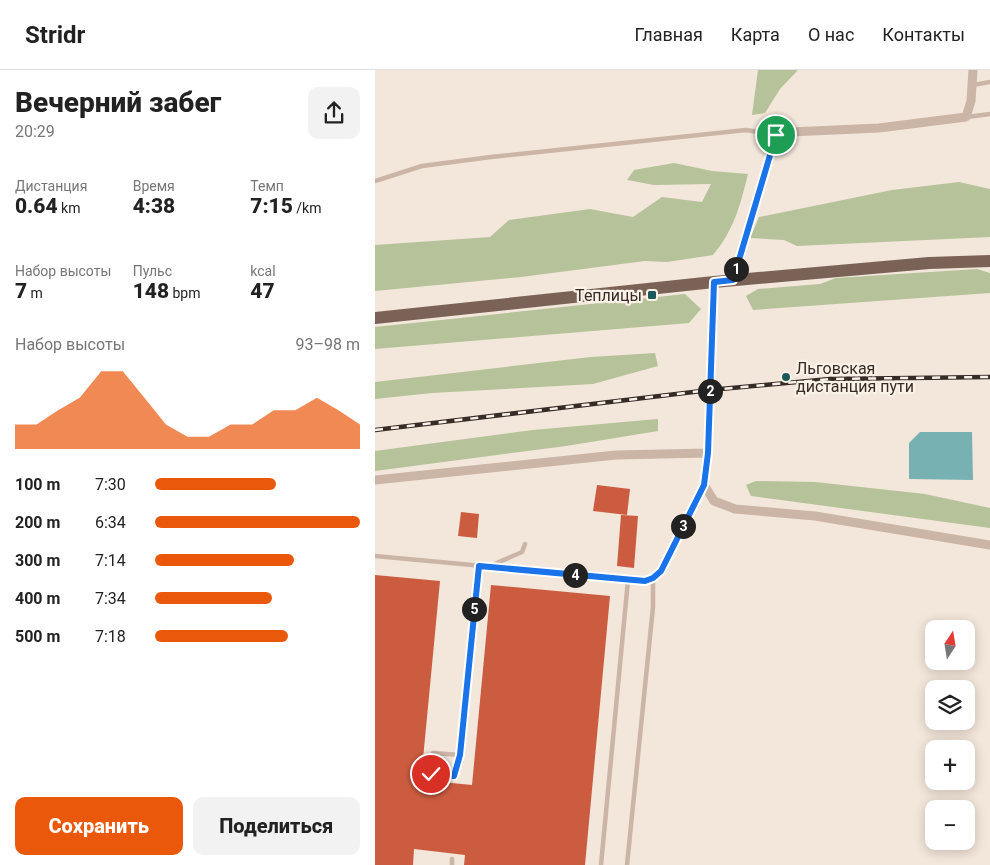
<!DOCTYPE html>
<html lang="ru">
<head>
<meta charset="utf-8">
<style>
  body { margin:0; font-family:Roboto,sans-serif; background:#f2f2f2; color:#222; height:100vh; display:flex; flex-direction:column; font-size:19px; white-space:nowrap }
  * { box-sizing:border-box; margin:0 }
  p { font-size:16px; color:#767676 }
  .icon { flex:none; width:28px; height:28px; fill:none; stroke:currentColor; stroke-width:2; stroke-linecap:round; stroke-linejoin:round }
  .map { position:relative; flex:1; overflow:hidden }
  .side { display:flex; flex-direction:column; background:#fff; width:375px }
  .side>* { flex:none }
  .needle { width:32px; rotate:12deg }
  .buttons { position:absolute; left:550px; top:550px; display:grid; gap:10px }
  .buttons a { display:grid; place-items:center; width:50px; height:50px; border-radius:10px; background:#fff; box-shadow:0 2px 12px #0003; font-size:25px }
  .pin { position:absolute; display:grid; place-items:center; width:42px; height:42px; color:#fff; margin:-21px; border:2px solid #fff; border-radius:50%; box-shadow:0 1px 5px #0007 }
  .km { position:absolute; width:25px; height:25px; margin:-12px; border-radius:50%; background:#222; color:#fff; font-size:14px; line-height:25px; text-align:center }
  .round { display:grid; place-items:center; flex:none; width:52px; height:52px; border-radius:10px; background:#f2f2f2 }
  .head { display:flex; align-items:center; justify-content:space-between; height:85px; padding:0 15px }
  h1 { font-size:28px; font-weight:800; line-height:38px }
  .metrics { display:grid; grid-template-columns:repeat(3,1fr); gap:8px; height:85px; padding:5px 15px }
  .metrics div { display:grid; align-content:center }
  .metrics b { font-size:21px; font-weight:800 }
  .metrics small { font-size:14px; font-weight:400 }
  .metrics p { font-size:14px }
  .chart { height:140px; padding:10px 15px }
  .chart p { display:flex; justify-content:space-between }
  .chart svg { width:100%; height:90px; margin-top:5px; fill:#ea580c; opacity:.7 }
  .cta { display:flex; gap:10px; margin-top:auto; padding:10px 15px }
  .cta a { flex:1; height:58px; border-radius:10px; background:#ea580c; color:#fff; font-size:20px; font-weight:800; line-height:58px; text-align:center }
  .cta a+a { background:#f2f2f2; color:#222 }
  ul { padding:0 15px; list-style:none; font-size:16px }
  li { display:grid; grid-template-columns:80px 60px 1fr; align-items:center; height:38px }
  li i { height:12px; border-radius:6px; background:#ea580c }
  header { display:flex; align-items:center; gap:30px; box-sizing:border-box; height:70px; padding:0 25px; background:#fff; border-bottom:1px solid #e0e0e0 }
  header strong { font-size:24px }
  nav { display:flex; gap:28px; margin-inline-start:auto; font-size:18px }
  main { display:flex; flex:1; min-height:0 }
  .map>svg:first-child { display:block }
  .green { fill:#b6c29a }
  .water { fill:#78b1b1 }
  .building { fill:#cb5c40 }
  .lines { fill:none; stroke-linecap:round; stroke-linejoin:round }
  .service { stroke:#cbb5a6; stroke-width:4.5 }
  .minor { stroke:#cbb5a6; stroke-width:9 }
  .primary { stroke:#7a6257; stroke-width:12 }
  .rail-casing { stroke:#372b27; stroke-width:4.5 }
  .rail { stroke:#faf1e7; stroke-width:2.5; stroke-dasharray:8; stroke-linecap:butt }
  .route-casing { stroke:#fff; stroke-width:10 }
  .route { stroke:#1a73e8; stroke-width:6 }
  .poi-dot { fill:#1b595a; stroke:#faf1e7; stroke-width:2 }
  .labels { text-anchor:middle; stroke-width:4.5; stroke-linejoin:round; paint-order:stroke }
  .poi-label { font-size:16px; fill:#372b27; stroke:#faf1e7; text-anchor:end }
</style>
</head>
<body>
<header>
<strong>Stridr</strong>
<nav><a>Главная</a><a>Карта</a><a>О нас</a><a>Контакты</a></nav>
</header>
<main>
<section class="side">
<div class="head"><div><h1>Вечерний забег</h1><p>20:29</p></div><a class="round"><svg class="icon" aria-label="share" viewBox="0 0 24 24"><path d="M12 15V3M7 8l5-5 5 5M5 13v7h14v-7"/></svg></a></div>
<div class="metrics">
<div><p>Дистанция</p><b>0.64<small> km</small></b></div>
<div><p>Время</p><b>4:38</b></div>
<div><p>Темп</p><b>7:15<small> /km</small></b></div>
</div>
<div class="metrics">
<div><p>Набор высоты</p><b>7<small> m</small></b></div>
<div><p>Пульс</p><b>148<small> bpm</small></b></div>
<div><p>kcal</p><b>47</b></div>
</div>
<div class="chart"><p><span>Набор высоты</span>93–98 m</p>
<svg viewBox="0 0 160 44" preserveAspectRatio="none"><path d="M0 44V32L10 32L20 25L30 19L40 6L50 6L60 19L70 32L80 38L90 38L100 32L110 32L120 25L130 25L140 19L150 25L160 32V44z"/></svg>
</div>
<ul>
<li><b>100 m</b>7:30<i style="width:59%"></i></li>
<li><b>200 m</b>6:34<i style="width:100%"></i></li>
<li><b>300 m</b>7:14<i style="width:68%"></i></li>
<li><b>400 m</b>7:34<i style="width:57%"></i></li>
<li><b>500 m</b>7:18<i style="width:65%"></i></li>
</ul>
<div class="cta"><a>Сохранить</a><a>Поделиться</a></div>
</section>
<div class="map">
<svg width="615" height="795" viewBox="0 0 615 795">
  <rect width="100%" height="100%" fill="#f3e6da"/>
  <!-- green -->
  <path class="green" d="M383,0h40l-18,19 -15,24 -13,2z
    M299,93l38,8 36,3c-8,32 -14,56 -35,81l-46,7 -22,-1 -124,16 -146,14v-46l115,-8 19,-17 81,-11 43,8 29,-20 40,5 9,-18 -57,1 -27,-5 7,-10z
    M584,112l31,7v48l-193,9 -13,-6 -34,-2 9,-21 133,-27z
    M602,199l13,4v20l-237,17 -7,-14 12,-7 62,-5 16,-6z
    M310,224l16,15 -12,14 -314,26v-22z
    M280,283l3,13 -65,18 -161,9 -57,6v-17l216,-25z
    M283,349v12l-92,15 -191,25v-20l158,-21z
    M381,411l59,1 110,12 65,14v20l-239,-32 -5,-11z"/>
  <!-- water -->
  <path class="water" d="M545,362h52l1,48 -64,-1v-36z"/>
  <!-- building -->
  <path class="building" d="M222,415l33,4 -3,26 -34,-4z
    M86,442l18,2 -2,24 -19,-2z
    M246,445l17,1 -4,52 -17,-2z
    M0,505l65,6 -19,199 51,5 19,-200 119,11 -25,269h-121l1,-10 -51,-6 -1,16h-38z"/>
  <g class="lines">
    <!-- service -->
    <path class="service" d="M598,15l17,-3
      M592,47l23,-3
      M0,111l47,-15 69,-9 255,-27 30,5
      M0,486l270,25 8,-3 8,-7 43,-85
      M115,496l32,-14 3,-8
      M85,685l-6,21 -23,-2 2,-21 27,2 18,-189
      M77,795v-6
      M226,795l27,-285
      M252,795l26,-258v-29"/>
    <!-- minor -->
    <path class="minor" d="M358,210l43,-145 14,-3 89,-4 87,-11 5,-16 2,-31
      M339,212l-6,171 -4,32 10,16 21,8 80,7 175,29
      M0,410l241,-25 92,-2"/>
    <!-- primary -->
    <path class="primary" d="M0,248l339,-36 215,-19 61,-2"/>
    <defs>
      <path id="rail" d="M0,360l335,-40 120,-11 160,-2"/>
    </defs>
    <!-- rail casing -->
    <use href="#rail" class="rail-casing"/>
    <!-- rail -->
    <use href="#rail" class="rail"/>
  </g>
  <g class="lines">
    <defs>
      <path id="route" d="M56,704l23,2 6,-21 19,-189 166,15 8,-3 8,-7 43,-86 4,-32 6,-171 19,-2 43,-145"/>
    </defs>
    <!-- route casing -->
    <use href="#route" class="route-casing"/>
    <!-- route -->
    <use href="#route" class="route"/>
  </g>
  <!-- markers -->
  <g class="poi-dot">
    <rect x="272" y="220" width="10" height="10" rx="2.5"/>
    <circle cx="411" cy="307" r="5"/>
  </g>
  <g class="labels">
    <!-- poi labels -->
    <g class="poi-label">
      <text x="267" y="231">Теплицы</text>
      <text x="421" y="304" text-anchor="start">Льговская<tspan x="421" dy="18">дистанция пути</tspan></text>
    </g>
  </g>
</svg>
<div class="buttons">
<a><svg class="needle" viewBox="-14 -14 28 28"><path d="M0-13l5 13h-10z" fill="#e53935"/><path d="M0 13l5-13h-10z" fill="#767676"/></svg></a>
<a><svg class="icon" aria-label="layers" viewBox="0 0 24 24"><path d="M12 4l9 5-9 5-9-5zM3 14l9 5 9-5"/></svg></a>
<a>+</a>
<a>−</a>
</div>
<div class="pin" style="left:401px;top:65px;background:#1e9e55"><svg class="icon" aria-label="arrive" viewBox="0 0 24 24"><path d="M6 21V4h12l-3 4 3 4H6"/></svg></div>
<div class="pin" style="left:56px;top:704px;background:#d93025"><svg class="icon" aria-label="check" viewBox="0 0 24 24"><path d="M5 12l5 5 9-10"/></svg></div>
<b class="km" style="left:361px;top:199px">1</b>
<b class="km" style="left:335px;top:321px">2</b>
<b class="km" style="left:308px;top:456px">3</b>
<b class="km" style="left:200px;top:505px">4</b>
<b class="km" style="left:99px;top:539px">5</b>
</div>
</main>
</body>
</html>
